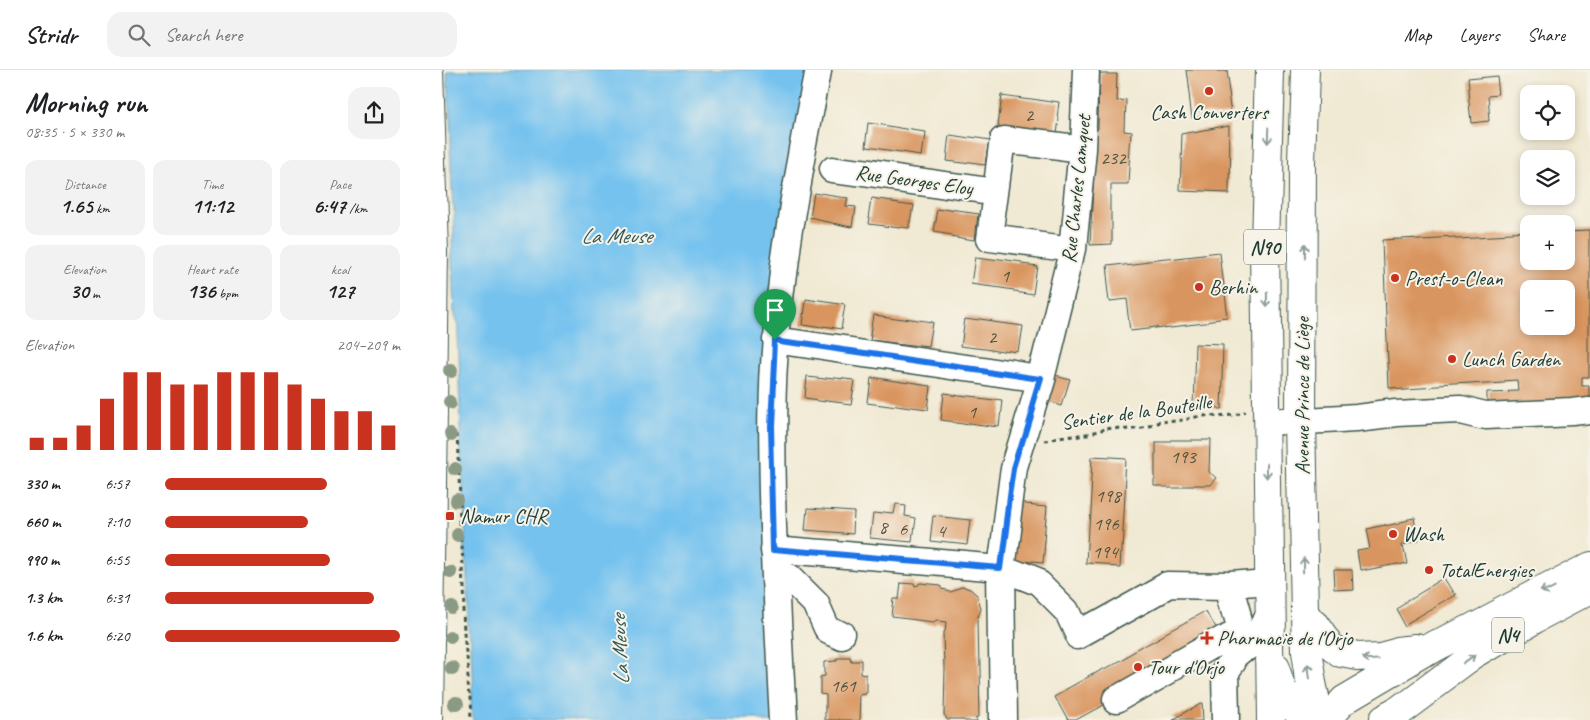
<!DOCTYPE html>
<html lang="en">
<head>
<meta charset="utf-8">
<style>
  body { margin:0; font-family:Caveat,sans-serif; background:#f2f2f2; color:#202124; height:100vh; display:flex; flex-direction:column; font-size:19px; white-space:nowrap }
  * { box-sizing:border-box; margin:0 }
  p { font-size:16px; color:#757577 }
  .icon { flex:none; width:28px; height:28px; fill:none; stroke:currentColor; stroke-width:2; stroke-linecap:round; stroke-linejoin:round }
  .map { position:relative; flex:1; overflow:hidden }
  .panel { display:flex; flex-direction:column; background:#fff; width:425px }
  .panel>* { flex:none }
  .tools { position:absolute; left:1095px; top:15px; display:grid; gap:10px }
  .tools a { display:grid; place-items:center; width:55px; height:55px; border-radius:10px; background:#fff; box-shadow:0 2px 8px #0003; font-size:25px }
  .pin { position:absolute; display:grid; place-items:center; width:42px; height:42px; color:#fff; margin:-51px -21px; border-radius:50% 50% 50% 0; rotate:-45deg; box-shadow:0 0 5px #0007 }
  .pin .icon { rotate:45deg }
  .round { display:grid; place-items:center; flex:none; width:52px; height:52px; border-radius:15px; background:#f2f2f2 }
  .head { display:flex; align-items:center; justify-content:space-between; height:85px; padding:0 25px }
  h1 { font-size:28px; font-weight:700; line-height:38px }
  .figures { display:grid; grid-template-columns:repeat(3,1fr); gap:8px; height:85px; padding:5px 25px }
  .figures div { display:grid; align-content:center; border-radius:12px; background:#f2f2f2; text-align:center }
  .figures b { font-size:21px; font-weight:700 }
  .figures small { font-size:14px; font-weight:400 }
  .figures p { font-size:14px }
  .chart { height:140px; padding:10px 25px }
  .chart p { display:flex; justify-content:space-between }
  .chart svg { width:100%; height:90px; margin-top:5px; stroke:#c8321e; stroke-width:6 }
  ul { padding:0 25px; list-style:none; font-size:16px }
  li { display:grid; grid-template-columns:80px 60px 1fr; align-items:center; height:38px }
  li i { height:12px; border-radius:6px; background:#c8321e }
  header { display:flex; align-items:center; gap:30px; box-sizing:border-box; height:70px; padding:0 25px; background:#fff; border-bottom:1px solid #e0e0e0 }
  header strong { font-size:24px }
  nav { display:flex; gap:28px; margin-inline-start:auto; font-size:18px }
  .search { width:350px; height:45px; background:#f2f2f2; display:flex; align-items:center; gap:12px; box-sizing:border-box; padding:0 18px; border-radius:15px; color:#757577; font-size:19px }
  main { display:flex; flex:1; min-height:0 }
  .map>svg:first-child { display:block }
  .water { fill:#75c2ef; stroke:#4a8092 }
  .building { fill:#d9955e; fill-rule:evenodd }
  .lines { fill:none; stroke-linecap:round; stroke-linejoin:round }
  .minor-casing { stroke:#3e574c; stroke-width:29 }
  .major-casing { stroke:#3e574c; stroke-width:30 }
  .path { stroke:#3e574c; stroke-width:3; stroke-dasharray:4 4; stroke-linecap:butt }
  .minor { stroke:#fff; stroke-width:26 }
  .major { stroke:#fff; stroke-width:28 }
  .tree { fill:#8a9a84 }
  .oneway { stroke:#8f9e9a }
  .route-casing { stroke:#fff; stroke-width:10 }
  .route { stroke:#1a73e8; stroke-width:6 }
  .poi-dot { fill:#c8321e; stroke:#f7f3e8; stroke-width:2 }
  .labels { text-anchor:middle; stroke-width:4; stroke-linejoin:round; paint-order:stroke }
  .number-label { font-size:19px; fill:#4e533e }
  .shield { fill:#f7f3e8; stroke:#60746a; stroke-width:1 }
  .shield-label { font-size:20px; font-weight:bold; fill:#1f3d34 }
  .poi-label { font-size:21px; fill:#1f3d34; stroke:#f7f3e8; text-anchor:start }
  .street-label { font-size:21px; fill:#1f3d34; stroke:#f7f3e8 }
  .water-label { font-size:22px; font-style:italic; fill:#305859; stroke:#f7f3e8 }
</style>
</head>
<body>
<header>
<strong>Stridr</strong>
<div class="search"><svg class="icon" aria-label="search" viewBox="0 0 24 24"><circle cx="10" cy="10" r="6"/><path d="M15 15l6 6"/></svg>Search here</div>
<nav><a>Map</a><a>Layers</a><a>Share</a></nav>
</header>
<main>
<section class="panel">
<div class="head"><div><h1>Morning run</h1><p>08:35 · 5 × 330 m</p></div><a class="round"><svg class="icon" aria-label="share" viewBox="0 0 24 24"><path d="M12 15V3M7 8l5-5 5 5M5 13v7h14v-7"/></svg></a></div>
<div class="figures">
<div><p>Distance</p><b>1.65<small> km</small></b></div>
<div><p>Time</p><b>11:12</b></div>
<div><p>Pace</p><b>6:47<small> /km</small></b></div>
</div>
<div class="figures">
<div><p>Elevation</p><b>30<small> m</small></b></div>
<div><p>Heart rate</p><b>136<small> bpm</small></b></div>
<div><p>kcal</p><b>127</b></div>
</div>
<div class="chart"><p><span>Elevation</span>204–209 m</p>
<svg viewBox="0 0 160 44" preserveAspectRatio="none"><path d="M5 44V38M15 44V38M25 44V32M35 44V19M45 44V6M55 44V6M65 44V12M75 44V12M85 44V6M95 44V6M105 44V6M115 44V12M125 44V19M135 44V25M145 44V25M155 44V32"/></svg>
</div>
<ul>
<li><b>330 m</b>6:57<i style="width:69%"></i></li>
<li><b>660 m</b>7:10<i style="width:61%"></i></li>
<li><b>990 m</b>6:55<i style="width:70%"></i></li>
<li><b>1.3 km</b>6:31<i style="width:89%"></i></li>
<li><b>1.6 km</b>6:20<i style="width:100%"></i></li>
</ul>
</section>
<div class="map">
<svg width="1165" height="650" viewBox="0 0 1165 650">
  <rect width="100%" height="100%" fill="#f7f3e8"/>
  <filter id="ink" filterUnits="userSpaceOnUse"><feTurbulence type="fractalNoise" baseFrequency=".02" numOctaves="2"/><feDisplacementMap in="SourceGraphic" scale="10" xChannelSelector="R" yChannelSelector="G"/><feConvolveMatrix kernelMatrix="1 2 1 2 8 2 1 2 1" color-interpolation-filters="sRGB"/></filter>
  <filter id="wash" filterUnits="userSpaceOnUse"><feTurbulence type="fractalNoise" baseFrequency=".0096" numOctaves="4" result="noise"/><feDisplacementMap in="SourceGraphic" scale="20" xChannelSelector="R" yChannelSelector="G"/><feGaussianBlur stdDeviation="1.12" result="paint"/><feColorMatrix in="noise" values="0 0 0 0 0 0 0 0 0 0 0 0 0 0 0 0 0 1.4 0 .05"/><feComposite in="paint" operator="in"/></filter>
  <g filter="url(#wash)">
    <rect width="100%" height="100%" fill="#f0e9d3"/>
    <!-- water -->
    <path class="water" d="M22,0h364l-32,171 -4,479h-301z"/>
    <g id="blocks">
      <!-- building -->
      <path class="building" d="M761,0h40l6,42 -40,5z
        M675,3h17l-1,27 9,-1 -1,31 8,1 -3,53h-18v60l-21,1 6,-115 3,-1z
        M1073,7l2,18 -13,1 2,25 -18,2 -4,-43z
        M576,25l59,8 -4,30 -59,-8z
        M443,53l58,9 -3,24 -58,-8z
        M805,55l-1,68 -49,-2 2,-57z
        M525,65l39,6 -4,24 -38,-5z
        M389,123l34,5 -2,9 9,1 -3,19 -42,-9z
        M447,129l41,6 -4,24 -41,-5z
        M512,138l41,6 -3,25 -42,-7z
        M1165,160v148h-8v8h8v13l-102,6v-13l31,-1 -1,-10 -129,8 -6,-148 146,-8v28h37v-30zM1104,219h37v37h-37z
        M795,183l8,66 -97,12 -4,-32 -17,2 -4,-35z
        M552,187l60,8 -4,28 -60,-9z
        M381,229l39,6 -4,25 -38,-6z
        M449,245l59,8 -4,24 -59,-7z
        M540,248l58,8 -4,28 -58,-8z
        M771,275l27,1 -2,62 -27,-1z
        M630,305l14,4 -8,26 -13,-4z
        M381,306l49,5 -4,23 -47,-6z
        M445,307l60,9 -3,24 -60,-8z
        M519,324l58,7 -3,27 -58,-8z
        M730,371h56l-1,31 7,7 -6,7h-56z
        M667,387l35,2 -6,107 -35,-2z
        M591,432l31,3 -5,59 -33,-3z
        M471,434l9,1 -1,10 11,2 -3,25 -41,-4 3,-26 20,2z
        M382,439l48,3 -1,22 -49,-4z
        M508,446l38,4 -3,25 -38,-4z
        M990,449l4,20 -16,3 4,20 -46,9 -3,-20 12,-2 -4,-20z
        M909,500h18l1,20 -18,1z
        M1020,508l11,18 -51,30 -10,-18z
        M475,512l14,1 1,3 7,-2 17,2 1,2 9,2 13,-4 9,3 7,6 4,14 -4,12 2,95h-2v4h-32l-2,-5 1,-46 -1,-38 1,-1 1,-9 -9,-1 -2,2 -44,-5 2,-18h5z
        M782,541l15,28 -146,81h-8l-13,-24z
        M411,587h13l1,4h11v14l6,1v18l-6,1 -1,25h-35v-25l-5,-1v-18l5,-1v-14l11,-1z
        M778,632l1,18h-32z"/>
    </g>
  </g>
  <g filter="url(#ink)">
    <use href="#blocks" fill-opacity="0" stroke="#3e574c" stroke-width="1"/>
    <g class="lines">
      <defs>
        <path id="minor" d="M408,99l163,23
          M648,179l-83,-11 13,-99 80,10
          M350,270l266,39
          M843,353l90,-5 38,-5 64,-3 25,6 88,-4 17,-2
          M349,479l227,19 38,15 28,28 11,24 90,-50 61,1 40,-3
          M351,502l14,5 26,26 11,25 14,7
          M691,630l125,-71 -12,-43
          M358,650c-4,-75 -8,-151 -10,-227 -1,-51 -2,-103 3,-154 7,-91 25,-180 42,-269
          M578,650l-2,-152 13,-100 27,-89 32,-130 10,-100 3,-79
          M801,650l-1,-49 11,-15 24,-20 9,-20"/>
        <path id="major" d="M4,0l6,182 -6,468
          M845,0l-5,175 6,475
          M880,0l-3,92 -1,260 4,190 1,39 5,32 8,37
          M880,542l19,27 8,9 9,6 16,3 22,-1 19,-5 19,-2
          M851,597c6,18 13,44 31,53
          M901,650l17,-19 91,-54 156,-81
          M958,650l13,-7 78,-58 59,-35 57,-30"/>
      </defs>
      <!-- minor casing -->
      <use href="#minor" class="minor-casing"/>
      <!-- major casing -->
      <use href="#major" class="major-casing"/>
      <!-- path -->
      <path class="path" d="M32,363l13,287
        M620,370l200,-29"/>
      <!-- minor -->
      <use href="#minor" class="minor"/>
      <!-- major -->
      <use href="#major" class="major"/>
    </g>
    <!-- trees -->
    <g class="tree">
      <circle cx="26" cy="299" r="7"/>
      <circle cx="25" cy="332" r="7"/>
      <circle cx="26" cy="364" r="7"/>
      <circle cx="30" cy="400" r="7"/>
      <circle cx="31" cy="432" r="7"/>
      <circle cx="33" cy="464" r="7"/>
      <circle cx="27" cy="503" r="7"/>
      <circle cx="27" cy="538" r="7"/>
      <circle cx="26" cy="567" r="7"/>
      <circle cx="27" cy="600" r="7"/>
      <circle cx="30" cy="635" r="7"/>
    </g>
    <!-- one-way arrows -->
    <defs><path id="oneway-shaft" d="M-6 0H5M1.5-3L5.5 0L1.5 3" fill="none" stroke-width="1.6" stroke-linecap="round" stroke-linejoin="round" transform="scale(1.25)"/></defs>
    <g class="oneway">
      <use href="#oneway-shaft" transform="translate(842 66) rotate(92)"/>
      <use href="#oneway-shaft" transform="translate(878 181) rotate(-89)"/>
      <use href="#oneway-shaft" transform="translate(841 229) rotate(89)"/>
      <use href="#oneway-shaft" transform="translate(843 402) rotate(90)"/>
      <use href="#oneway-shaft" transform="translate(879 494) rotate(-91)"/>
      <use href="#oneway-shaft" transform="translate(1122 519) rotate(153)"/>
      <use href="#oneway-shaft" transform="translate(944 587) rotate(177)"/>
      <use href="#oneway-shaft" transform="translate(1045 589) rotate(-36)"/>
      <use href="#oneway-shaft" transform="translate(884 602) rotate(-98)"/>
    </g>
  </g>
  <g class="lines" filter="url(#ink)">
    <defs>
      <path id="route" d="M350,270l266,39 -27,89 -13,100 -227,-19 -3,-122z"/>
    </defs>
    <!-- route casing -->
    <use href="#route" class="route-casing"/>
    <!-- route -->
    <use href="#route" class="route"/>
  </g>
  <!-- markers -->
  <g class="poi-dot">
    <circle cx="784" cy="21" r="5"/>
    <circle cx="970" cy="208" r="5"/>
    <circle cx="774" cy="217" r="5"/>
    <circle cx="1027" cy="289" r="5"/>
    <rect x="20" y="441" width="10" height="10" rx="2.5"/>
    <circle cx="968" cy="464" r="5"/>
    <circle cx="1004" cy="500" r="5"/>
    <path d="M779.5 560.5h5v5h5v5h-5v5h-5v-5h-5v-5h5z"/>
    <circle cx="713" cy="597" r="5"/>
  </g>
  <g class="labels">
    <!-- number labels -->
    <g class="number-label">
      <text x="604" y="51">2</text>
      <text x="688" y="94">232</text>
      <text x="580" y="212">1</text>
      <text x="567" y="273">2</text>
      <text x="547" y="348">1</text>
      <text x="758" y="393">193</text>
      <text x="683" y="432">198</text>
      <text x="681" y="460">196</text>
      <text x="458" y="463">8</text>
      <text x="478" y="465">6</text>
      <text x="516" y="467">4</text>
      <text x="680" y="488">194</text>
      <text x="418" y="622">161</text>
    </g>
    <!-- shield labels -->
    <g class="shield">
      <rect x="819" y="159.5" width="42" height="35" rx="4"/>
      <rect x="1067" y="547.5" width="32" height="35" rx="4"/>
    </g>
    <g class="shield-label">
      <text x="840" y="184">N90</text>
      <text x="1083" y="572">N4</text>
    </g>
    <!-- poi labels -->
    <g class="poi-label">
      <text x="784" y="49" text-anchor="middle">Cash Converters</text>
      <text x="980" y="215">Prest-o-Clean</text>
      <text x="784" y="224">Berhin</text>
      <text x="1037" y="296">Lunch Garden</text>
      <text x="35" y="453">Namur CHR</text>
      <text x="978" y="471">Wash</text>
      <text x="1014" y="507">TotalEnergies</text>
      <text x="792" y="575">Pharmacie de l'Orjo</text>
      <text x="723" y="604">Tour d'Orjo</text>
    </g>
    <!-- street labels -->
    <g class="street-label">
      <text transform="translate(489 110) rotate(8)" y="7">Rue Georges Eloy</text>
      <text transform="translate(651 119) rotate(-84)" y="7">Rue Charles Lamquet</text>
      <text transform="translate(877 326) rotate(-90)" y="7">Avenue Prince de Liège</text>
      <text transform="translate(711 342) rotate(-8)" y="7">Sentier de la Bouteille</text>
    </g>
    <!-- water labels -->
    <g class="water-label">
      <text x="191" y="173">La Meuse</text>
      <text transform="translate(194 580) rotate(-93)" y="8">La Meuse</text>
    </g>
  </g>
</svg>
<div class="tools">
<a><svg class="icon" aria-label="locate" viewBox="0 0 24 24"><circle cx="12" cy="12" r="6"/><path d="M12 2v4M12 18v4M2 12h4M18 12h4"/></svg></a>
<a><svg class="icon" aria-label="layers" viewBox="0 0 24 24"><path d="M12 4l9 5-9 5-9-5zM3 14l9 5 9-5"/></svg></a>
<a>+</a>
<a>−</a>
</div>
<div class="pin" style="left:350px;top:270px;background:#1e9e55"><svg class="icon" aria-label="arrive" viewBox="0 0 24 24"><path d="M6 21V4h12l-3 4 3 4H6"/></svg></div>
</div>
</main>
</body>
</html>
